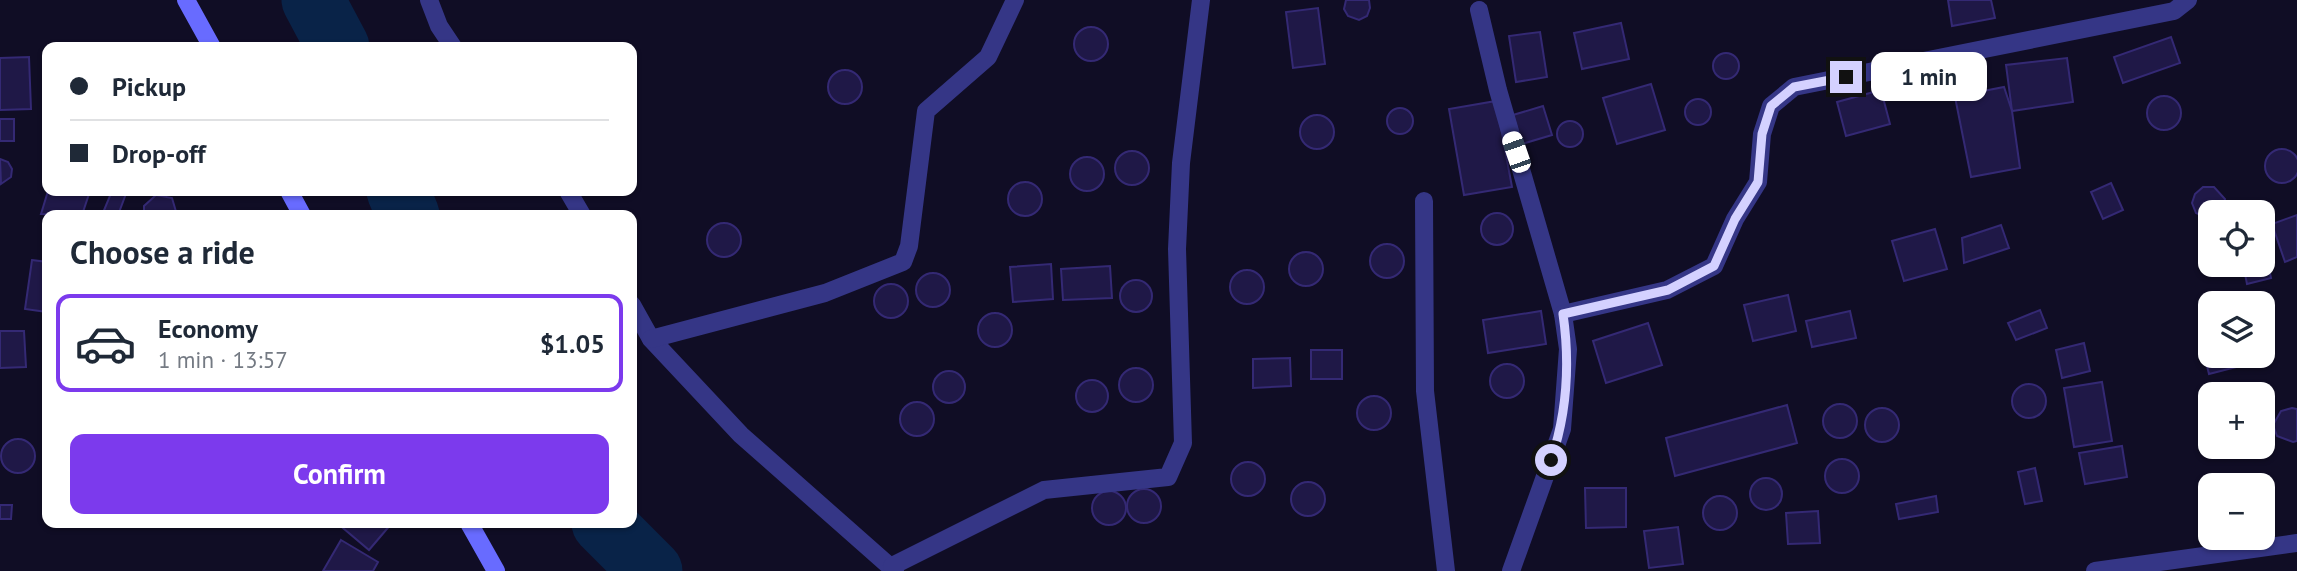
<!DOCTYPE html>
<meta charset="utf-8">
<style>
:root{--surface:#fff;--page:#f2f2f3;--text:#1f2937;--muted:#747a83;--line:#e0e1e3;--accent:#7c3aed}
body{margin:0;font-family:"PT Sans",sans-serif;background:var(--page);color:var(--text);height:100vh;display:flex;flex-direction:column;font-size:26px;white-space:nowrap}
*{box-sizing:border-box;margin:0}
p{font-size:23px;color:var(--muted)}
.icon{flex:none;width:38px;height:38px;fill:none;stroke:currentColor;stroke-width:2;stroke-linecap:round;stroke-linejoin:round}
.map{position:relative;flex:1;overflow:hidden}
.sheet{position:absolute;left:42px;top:210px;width:595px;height:318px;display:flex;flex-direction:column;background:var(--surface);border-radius:14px;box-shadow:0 2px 5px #0004}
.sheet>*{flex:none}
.hud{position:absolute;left:42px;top:42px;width:595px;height:154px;border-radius:14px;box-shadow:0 2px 5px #0004;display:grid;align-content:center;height:154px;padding:0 28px;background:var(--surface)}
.fabs{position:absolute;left:2198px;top:200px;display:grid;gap:14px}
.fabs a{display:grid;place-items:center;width:77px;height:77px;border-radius:14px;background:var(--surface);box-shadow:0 2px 5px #0004;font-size:35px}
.end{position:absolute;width:32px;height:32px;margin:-16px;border:9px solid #d4d1ff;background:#111;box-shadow:0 0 0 4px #111}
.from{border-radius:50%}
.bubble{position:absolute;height:49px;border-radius:14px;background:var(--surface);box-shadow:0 2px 5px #0004;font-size:23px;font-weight:600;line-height:49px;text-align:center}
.car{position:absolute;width:21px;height:42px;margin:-21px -10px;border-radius:9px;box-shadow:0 0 5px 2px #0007;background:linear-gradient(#fff 24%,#345 0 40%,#fff 0 76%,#345 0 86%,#fff 0)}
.hud b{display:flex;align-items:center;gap:24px;height:66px;font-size:26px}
.hud b+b{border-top:2px solid var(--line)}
.hud i{width:18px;height:18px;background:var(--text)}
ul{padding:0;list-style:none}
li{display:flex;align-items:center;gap:21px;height:98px;margin:0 14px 10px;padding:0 14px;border:4px solid transparent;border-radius:14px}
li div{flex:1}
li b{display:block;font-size:26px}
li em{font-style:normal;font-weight:600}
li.current{border-color:var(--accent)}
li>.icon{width:63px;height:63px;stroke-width:1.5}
h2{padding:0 28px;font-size:32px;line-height:84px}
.primary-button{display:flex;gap:14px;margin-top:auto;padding:14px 28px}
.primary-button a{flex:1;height:80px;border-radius:14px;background:var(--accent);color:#fff;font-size:28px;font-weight:600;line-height:80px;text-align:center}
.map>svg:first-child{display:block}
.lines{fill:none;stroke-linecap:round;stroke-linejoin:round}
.river{stroke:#092348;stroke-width:63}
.building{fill:#1f1847;stroke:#342974;stroke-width:2}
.minor{stroke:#353686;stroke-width:18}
.secondary{stroke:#686bff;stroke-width:18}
.route{stroke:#d4d1ff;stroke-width:9}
</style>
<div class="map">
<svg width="2297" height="571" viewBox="0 0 2297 571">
<rect width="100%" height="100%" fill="#100d25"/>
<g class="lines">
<g class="river">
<path d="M313,0L338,47"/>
<path d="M398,191L408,215"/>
<path d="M603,523L651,571"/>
</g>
</g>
<g class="building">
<path d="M1346,0H1369L1370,8L1367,16L1359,20L1348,16L1344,9Z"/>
<path d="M1948,0H1991L1995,18L1952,26Z"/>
<path d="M1318,8L1325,64L1293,68L1286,12Z"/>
<path d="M1621,23L1629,59L1582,69L1574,33Z"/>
<circle cx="1091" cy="44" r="17"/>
<path d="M1540,32L1547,77L1516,82L1509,36Z"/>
<path d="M2171,37L2180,63L2123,83L2114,57Z"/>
<circle cx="1726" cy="66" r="13"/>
<path d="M29,57L31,109L0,110V58Z"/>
<path d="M2067,58L2073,102L2012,111L2006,65Z"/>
<circle cx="845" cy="87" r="17"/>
<path d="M1970,78L1973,93L2004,87L2012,111L2020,168L1971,177L1952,82Z"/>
<path d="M1651,84L1665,130L1617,144L1603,98Z"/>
<path d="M1881,90L1890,124L1846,136L1837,102Z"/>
<circle cx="2164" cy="113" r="17"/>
<circle cx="1698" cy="112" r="13"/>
<path d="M1496,101L1512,187L1464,195L1449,109Z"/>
<path d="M1543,106L1552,135L1522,144L1513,115Z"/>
<circle cx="1400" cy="121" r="13"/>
<circle cx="1317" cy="132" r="17"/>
<rect x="0" y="119" width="14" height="22"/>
<circle cx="1570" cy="134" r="13"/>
<circle cx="2282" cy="166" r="17"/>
<circle cx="1132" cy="168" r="17"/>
<circle cx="1087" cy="174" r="17"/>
<path d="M0,159L8,162L12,169L11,177L1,184Z"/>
<circle cx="1025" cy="199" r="17"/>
<path d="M2111,183L2123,210L2103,219L2091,192Z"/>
<path d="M2203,187H2214L2225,199L2223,210L2210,212V219L2196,213L2192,203L2195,194Z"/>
<path d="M48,191H90L82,215L41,214Z"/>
<path d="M112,191H127L118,215H102Z"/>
<path d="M156,195L172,198L177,215H144V206Z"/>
<circle cx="1497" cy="229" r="16"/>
<path d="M2297,215V257L2285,262L2272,224Z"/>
<circle cx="724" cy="240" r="17"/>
<path d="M2001,225L2009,248L1964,263L1962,238Z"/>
<path d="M1935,229L1947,269L1904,281L1892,241Z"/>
<path d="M2263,240L2271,278L2247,284L2243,264H2263Z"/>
<circle cx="1387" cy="261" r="17"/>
<circle cx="1306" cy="269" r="17"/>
<path d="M32,260L47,262V312L25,309Z"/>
<path d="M1051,264L1053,299L1013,302L1010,267Z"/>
<path d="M1110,266L1112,298L1063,300L1061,269Z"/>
<circle cx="1247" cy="287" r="17"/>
<circle cx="933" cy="290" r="17"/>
<circle cx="1136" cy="296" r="16"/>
<circle cx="891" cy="301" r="17"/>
<path d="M1788,295L1796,331L1753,341L1744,305Z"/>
<path d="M2040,310L2047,328L2016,340L2008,323Z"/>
<path d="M1541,311L1546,344L1488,353L1483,320Z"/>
<path d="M1850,311L1856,338L1812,347L1806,321Z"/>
<circle cx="995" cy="330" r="17"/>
<path d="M1648,323L1662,365L1606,383L1593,341Z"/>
<path d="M0,331H24L26,367L0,368Z"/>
<path d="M2084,343L2090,371L2062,378L2056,350Z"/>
<path d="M2210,344V355H2246L2248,364L2209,374L2202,346Z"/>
<rect x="1311" y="350" width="31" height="29"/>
<path d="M1290,358L1291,386L1253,388V359Z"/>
<circle cx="1507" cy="381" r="17"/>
<circle cx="1136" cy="385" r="17"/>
<circle cx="949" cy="387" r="16"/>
<circle cx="1092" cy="396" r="16"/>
<path d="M2102,382L2112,441L2074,447L2064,388Z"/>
<circle cx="2029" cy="401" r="17"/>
<circle cx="1374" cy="413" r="17"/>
<circle cx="917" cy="419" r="17"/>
<circle cx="1840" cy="421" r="17"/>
<path d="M1787,405L1797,443L1675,476L1666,438Z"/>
<circle cx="1882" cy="425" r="17"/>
<path d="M2292,408L2297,409V441L2293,442L2277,436L2273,425L2281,411Z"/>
<circle cx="18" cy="456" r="17"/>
<path d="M2122,446L2127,477L2085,484L2079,453Z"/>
<circle cx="1842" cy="476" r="17"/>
<circle cx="1248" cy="479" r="17"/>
<path d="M2035,468L2042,501L2025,504L2018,472Z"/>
<circle cx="1766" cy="494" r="16"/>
<circle cx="1308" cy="499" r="17"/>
<path d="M1585,488H1626V527L1586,528Z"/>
<circle cx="1144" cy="506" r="17"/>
<circle cx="1109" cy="508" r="17"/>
<circle cx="1720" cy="513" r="17"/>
<path d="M1936,496L1938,512L1899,519L1896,504Z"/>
<path d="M0,505H12L11,519H0Z"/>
<path d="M1818,511L1820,543L1788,544L1786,513Z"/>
<path d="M337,523H392L369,550Z"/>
<path d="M1678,527L1683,564L1649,568L1644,531Z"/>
<path d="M341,540L378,562L373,571H323Z"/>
</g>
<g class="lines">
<g class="minor">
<path d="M429,0L439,26L453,47"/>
<path d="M1479,10L1498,90L1563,314"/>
<path d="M568,191L582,215"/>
<path d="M1424,201L1425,391L1446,571"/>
<path d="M632,305L651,339L741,435L895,571"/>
<path d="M651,339L825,293L903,262L909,246L926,111L988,57L1015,0"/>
<path d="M892,566L1044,490L1168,477L1183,443L1177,249L1181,163L1201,0"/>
<path d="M1511,571L1562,429L1568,349L1563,314L1667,290L1714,266L1735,219L1758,182L1762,134L1771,106L1794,87L2174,11L2188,0"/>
<path d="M2095,571L2297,543"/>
</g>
<g class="secondary">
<path d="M186,0L212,47"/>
<path d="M289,191L302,215"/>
<path d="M469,523L496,571"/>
</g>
</g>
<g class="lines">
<path class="route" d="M1551,460C1567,413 1570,363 1563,314L1668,290L1714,266L1735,219L1758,182L1762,134L1771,106L1794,87L1846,77"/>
</g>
</svg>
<div class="fabs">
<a><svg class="icon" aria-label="locate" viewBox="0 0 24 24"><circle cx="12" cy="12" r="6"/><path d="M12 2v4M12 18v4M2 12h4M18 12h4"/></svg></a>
<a><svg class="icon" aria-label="layers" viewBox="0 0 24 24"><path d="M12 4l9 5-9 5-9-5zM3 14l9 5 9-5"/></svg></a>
<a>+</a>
<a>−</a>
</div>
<i class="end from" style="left:1551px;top:460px"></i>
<i class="end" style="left:1846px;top:77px"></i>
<div class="bubble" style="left:1871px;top:52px;width:116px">1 min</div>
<i class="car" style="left:1516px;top:152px;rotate:341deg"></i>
<div class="hud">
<b><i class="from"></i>Pickup</b>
<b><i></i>Drop-off</b>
</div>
<section class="sheet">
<h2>Choose a ride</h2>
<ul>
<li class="current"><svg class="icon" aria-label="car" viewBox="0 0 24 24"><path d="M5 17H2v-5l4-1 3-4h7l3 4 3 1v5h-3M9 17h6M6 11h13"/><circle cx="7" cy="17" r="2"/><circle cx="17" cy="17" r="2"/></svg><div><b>Economy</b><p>1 min · 13:57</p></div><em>$1.05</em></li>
</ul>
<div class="primary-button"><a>Confirm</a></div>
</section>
</div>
